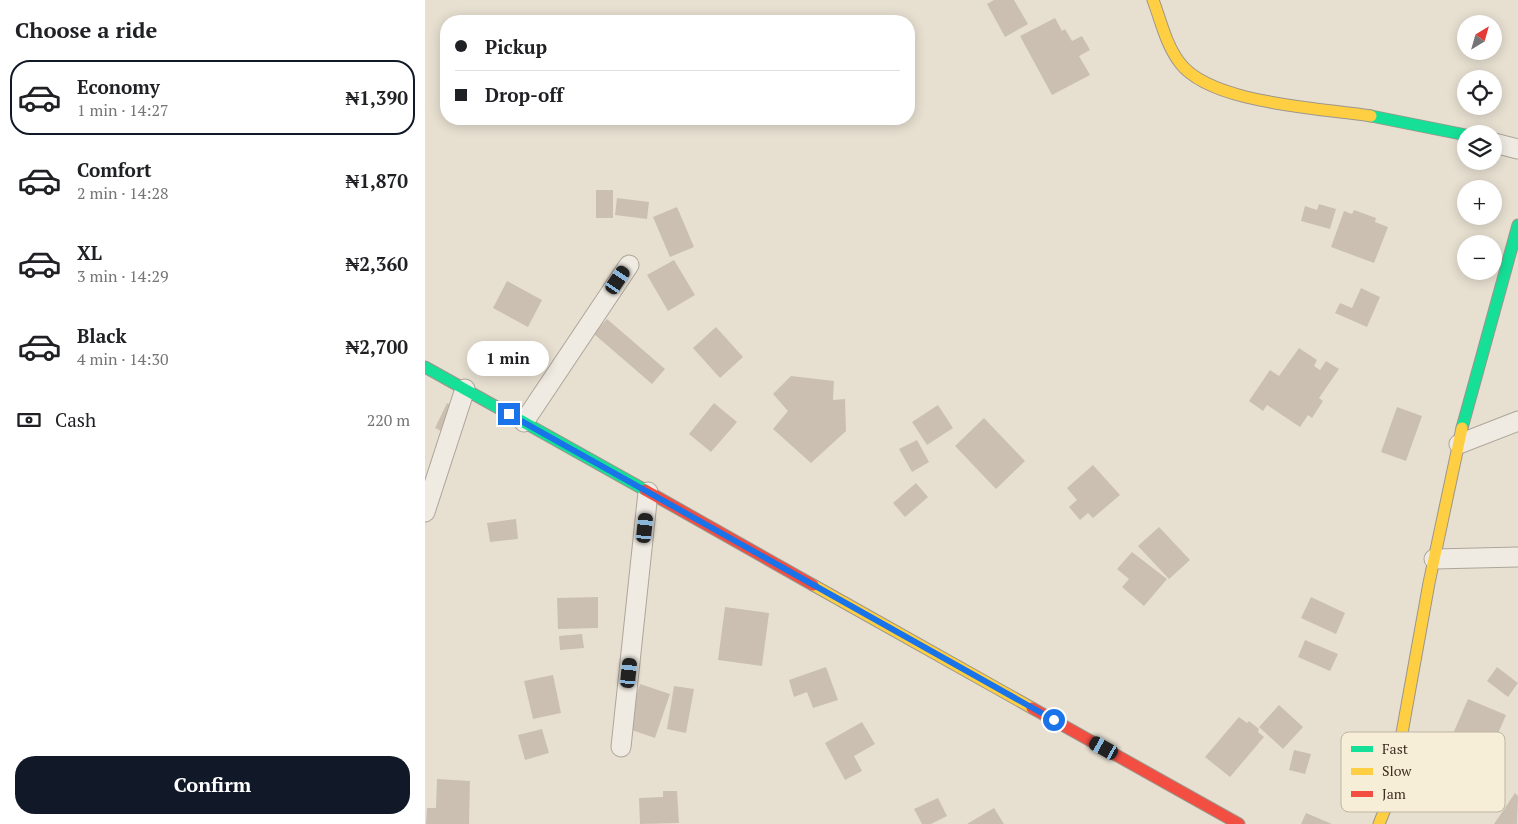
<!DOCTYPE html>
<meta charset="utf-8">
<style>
:root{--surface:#fff;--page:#f2f2f2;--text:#202124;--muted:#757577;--line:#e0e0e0;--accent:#111827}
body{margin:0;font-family:"PT Serif",serif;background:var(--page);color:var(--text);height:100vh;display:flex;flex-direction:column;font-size:19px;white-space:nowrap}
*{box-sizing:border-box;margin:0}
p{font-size:16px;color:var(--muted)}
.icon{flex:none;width:28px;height:28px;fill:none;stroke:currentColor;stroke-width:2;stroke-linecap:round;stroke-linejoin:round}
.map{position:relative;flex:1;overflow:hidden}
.panel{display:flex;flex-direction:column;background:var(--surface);width:425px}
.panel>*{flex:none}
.banner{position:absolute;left:15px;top:15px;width:475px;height:110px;border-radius:20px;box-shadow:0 2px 12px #0003;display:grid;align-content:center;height:110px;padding:0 15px;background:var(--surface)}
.needle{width:32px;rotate:37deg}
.tools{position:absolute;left:1032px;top:15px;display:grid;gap:10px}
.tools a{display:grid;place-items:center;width:45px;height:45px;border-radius:50%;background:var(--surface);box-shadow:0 2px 12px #0003;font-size:25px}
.end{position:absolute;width:22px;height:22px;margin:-11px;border:6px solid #1a73e8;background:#fff;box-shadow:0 0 0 2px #fff}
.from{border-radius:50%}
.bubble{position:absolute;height:35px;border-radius:18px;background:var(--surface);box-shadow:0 2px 12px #0003;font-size:16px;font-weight:700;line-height:35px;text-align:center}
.car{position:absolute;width:15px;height:30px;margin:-15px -8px;border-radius:6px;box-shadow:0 0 4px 1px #0007;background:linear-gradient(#222 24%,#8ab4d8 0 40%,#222 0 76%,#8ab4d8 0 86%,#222 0)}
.banner b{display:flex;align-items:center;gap:18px;height:48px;font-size:19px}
.banner b+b{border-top:1px solid var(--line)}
.banner i{width:12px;height:12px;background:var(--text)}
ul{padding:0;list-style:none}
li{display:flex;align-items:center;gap:15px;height:75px;margin:0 10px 8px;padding:0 5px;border:2px solid transparent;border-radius:20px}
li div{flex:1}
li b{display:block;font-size:19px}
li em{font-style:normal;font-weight:700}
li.current{border-color:var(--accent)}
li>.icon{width:45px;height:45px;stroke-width:1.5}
h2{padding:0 15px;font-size:22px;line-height:60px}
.pay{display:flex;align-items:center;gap:12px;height:55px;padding:0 15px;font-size:19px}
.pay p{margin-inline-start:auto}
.button{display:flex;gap:10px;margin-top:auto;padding:10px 15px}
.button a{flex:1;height:58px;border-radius:20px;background:var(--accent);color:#fff;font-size:20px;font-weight:700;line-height:58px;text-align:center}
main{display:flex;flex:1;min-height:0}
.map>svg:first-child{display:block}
.building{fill:#cbbfb2}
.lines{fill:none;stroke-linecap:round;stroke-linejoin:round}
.street-casing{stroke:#ada599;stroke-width:21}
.fast-casing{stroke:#9c958a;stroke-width:13}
.slow-casing{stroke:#9c958a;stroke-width:13}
.jam-casing{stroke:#9c958a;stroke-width:13}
.street{stroke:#efebe3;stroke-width:19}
.fast{stroke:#16e098;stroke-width:11}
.slow{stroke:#ffcf43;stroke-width:11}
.jam{stroke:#f24e42;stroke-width:11}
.route{stroke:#1a73e8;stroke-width:6}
.key{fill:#f7eed8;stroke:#bfb4a1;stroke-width:1}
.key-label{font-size:14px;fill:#3d2e20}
</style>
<main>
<section class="panel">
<h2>Choose a ride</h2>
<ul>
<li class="current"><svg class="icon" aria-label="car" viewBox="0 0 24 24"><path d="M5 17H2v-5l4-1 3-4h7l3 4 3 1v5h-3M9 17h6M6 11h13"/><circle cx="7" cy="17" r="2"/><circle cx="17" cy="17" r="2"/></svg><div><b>Economy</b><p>1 min · 14:27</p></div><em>₦1,390</em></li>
<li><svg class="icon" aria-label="car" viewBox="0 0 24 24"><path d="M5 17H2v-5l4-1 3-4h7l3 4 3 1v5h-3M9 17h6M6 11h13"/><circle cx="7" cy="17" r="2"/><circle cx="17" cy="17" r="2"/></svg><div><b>Comfort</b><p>2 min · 14:28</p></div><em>₦1,870</em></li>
<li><svg class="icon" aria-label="car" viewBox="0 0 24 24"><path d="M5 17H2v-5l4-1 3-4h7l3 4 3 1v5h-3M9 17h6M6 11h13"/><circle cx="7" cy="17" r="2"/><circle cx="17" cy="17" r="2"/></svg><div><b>XL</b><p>3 min · 14:29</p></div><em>₦2,360</em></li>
<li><svg class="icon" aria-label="car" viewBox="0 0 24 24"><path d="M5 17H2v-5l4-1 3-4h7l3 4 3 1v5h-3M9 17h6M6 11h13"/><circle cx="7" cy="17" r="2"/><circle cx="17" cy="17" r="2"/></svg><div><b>Black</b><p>4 min · 14:30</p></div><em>₦2,700</em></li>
</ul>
<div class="pay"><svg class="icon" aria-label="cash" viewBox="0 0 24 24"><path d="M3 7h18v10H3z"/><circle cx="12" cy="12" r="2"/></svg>Cash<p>220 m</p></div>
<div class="button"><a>Confirm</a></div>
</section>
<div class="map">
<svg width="1093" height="824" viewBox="0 0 1093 824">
<rect width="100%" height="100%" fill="#e7e0d1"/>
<g class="building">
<path d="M569,0H589L603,24L580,37L562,4Z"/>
<path d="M630,18L637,31L640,29L647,41L657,36L665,50L654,56L665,75L627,95L595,36Z"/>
<rect x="171" y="190" width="17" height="28"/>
<path d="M192,198L224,202L222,219L190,215Z"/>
<path d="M894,204L911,209L905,229L876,221L880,206L892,210Z"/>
<path d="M252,207L269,247L245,257L228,217Z"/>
<path d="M929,210L951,218L950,222L963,227L949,263L906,247L919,211L927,214Z"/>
<path d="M249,260L270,295L243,311L222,275Z"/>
<path d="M82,281L117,300L103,327L68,308Z"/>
<path d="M936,288L955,297L942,327L910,313L915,303L927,308Z"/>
<path d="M182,319L240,369L227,384L169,334Z"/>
<path d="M291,327L318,357L295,378L268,348Z"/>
<path d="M874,348L892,360L889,366L895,370L901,361L914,369L894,398L898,401L887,418L883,415L875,427L842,405L838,411L824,401L845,370L854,376Z"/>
<path d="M366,376L409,381L408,400L420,399L421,431L386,463L348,429L363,411L348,394Z"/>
<path d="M22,403L36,410L24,435L10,428Z"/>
<path d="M289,403L312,422L286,452L264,434Z"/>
<path d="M513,405L528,428L502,445L487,422Z"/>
<path d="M972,407L997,416L981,461L956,452Z"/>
<path d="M559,418L600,461L571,489L530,446Z"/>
<path d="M492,440L504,462L487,472L474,449Z"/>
<path d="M668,465L695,495L668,518L663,513L655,520L644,507L652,500L642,488Z"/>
<path d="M491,483L503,497L480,517L468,503Z"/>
<path d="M91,519L93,539L65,542L62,523Z"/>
<path d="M734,527L765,560L744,579L713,546Z"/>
<path d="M707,552L742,579L719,606L697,587L704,579L692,569Z"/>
<path d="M173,597V628L133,629L132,598Z"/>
<path d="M886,597L920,613L911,634L876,618Z"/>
<path d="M300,607L344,613L337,666L293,660Z"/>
<path d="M157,634L159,648L135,650L134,636Z"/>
<path d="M880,640L913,654L905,671L873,657Z"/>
<path d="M401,667L413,700L388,708L382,692L369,697L364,680Z"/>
<path d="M1072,667L1093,683L1083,697L1062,681Z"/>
<path d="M128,675L136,713L108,719L99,681Z"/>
<path d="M215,684L245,694L230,738L201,728Z"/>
<path d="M249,686L269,689L261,733L242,729Z"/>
<path d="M1043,699L1081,715L1065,752L1027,736Z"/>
<path d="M854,705L878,727L858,749L834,727Z"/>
<path d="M814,717L822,723L824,721L834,729L833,732L839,737L805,777L780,757Z"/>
<path d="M437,722L450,744L429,756L437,771L420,780L400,743Z"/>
<path d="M117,729L124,753L100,760L93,735Z"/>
<path d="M869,750L886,754L880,774L864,770Z"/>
<path d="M12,779L45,781L44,824H1L2,808H11Z"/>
<path d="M238,791H252L254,823L215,824L214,798L238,797Z"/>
<path d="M1090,793L1093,796L1092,824H1069Z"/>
<path d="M513,798L522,816L506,824H497L489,809Z"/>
<path d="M569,808L579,824H542Z"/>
<path d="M881,813L907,824H876Z"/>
</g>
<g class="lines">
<defs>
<g id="street">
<path d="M1069,143L1093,149"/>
<path d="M99,422L204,265"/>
<path d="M1034,444L1093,421"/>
<path d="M0,512L40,389"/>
<path d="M1009,559L1093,557"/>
<path d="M196,747L223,492"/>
</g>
<g id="fast">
<path d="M946,116L1041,135"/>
<path d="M0,367L220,490"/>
<path d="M1037,428L1093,225"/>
</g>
<g id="slow">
<path d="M728,0C736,21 741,45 755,63C786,104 896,108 946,116"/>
<path d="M388,585L607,708"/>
<path d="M954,824L966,794L1004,583L1037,428"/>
</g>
<g id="jam">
<path d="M220,490L388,585"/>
<path d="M607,708L814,824"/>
</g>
</defs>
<use href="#street" class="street-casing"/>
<use href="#fast" class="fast-casing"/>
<use href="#slow" class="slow-casing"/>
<use href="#jam" class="jam-casing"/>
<use href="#street" class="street"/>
<use href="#fast" class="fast"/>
<use href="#slow" class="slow"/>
<use href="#jam" class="jam"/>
</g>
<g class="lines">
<path class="route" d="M84,414L629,720"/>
</g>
<rect x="916" y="732" width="164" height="80" rx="8" class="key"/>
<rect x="926" y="746" width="22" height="6" fill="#16e098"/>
<rect x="926" y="768" width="22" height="7" fill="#ffcf43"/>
<rect x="926" y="791" width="22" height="6" fill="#f24e42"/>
<g class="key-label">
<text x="957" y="754">Fast</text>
<text x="957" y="776">Slow</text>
<text x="957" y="799">Jam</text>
</g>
</svg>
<div class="tools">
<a><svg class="needle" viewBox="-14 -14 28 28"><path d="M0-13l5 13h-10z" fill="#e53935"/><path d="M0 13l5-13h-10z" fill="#757577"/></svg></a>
<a><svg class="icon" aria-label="locate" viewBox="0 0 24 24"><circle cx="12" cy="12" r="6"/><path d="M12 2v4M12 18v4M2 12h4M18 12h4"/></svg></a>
<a><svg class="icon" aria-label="layers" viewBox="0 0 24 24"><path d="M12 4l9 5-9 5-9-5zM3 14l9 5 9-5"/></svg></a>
<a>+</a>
<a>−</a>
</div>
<i class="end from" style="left:629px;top:720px"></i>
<i class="end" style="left:84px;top:414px"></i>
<div class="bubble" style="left:42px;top:341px;width:82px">1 min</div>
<i class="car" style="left:193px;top:280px;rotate:34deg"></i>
<i class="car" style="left:220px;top:528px;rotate:6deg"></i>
<i class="car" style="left:204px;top:673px;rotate:6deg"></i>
<i class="car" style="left:679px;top:748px;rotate:299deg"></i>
<div class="banner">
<b><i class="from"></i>Pickup</b>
<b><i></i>Drop-off</b>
</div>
</div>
</main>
